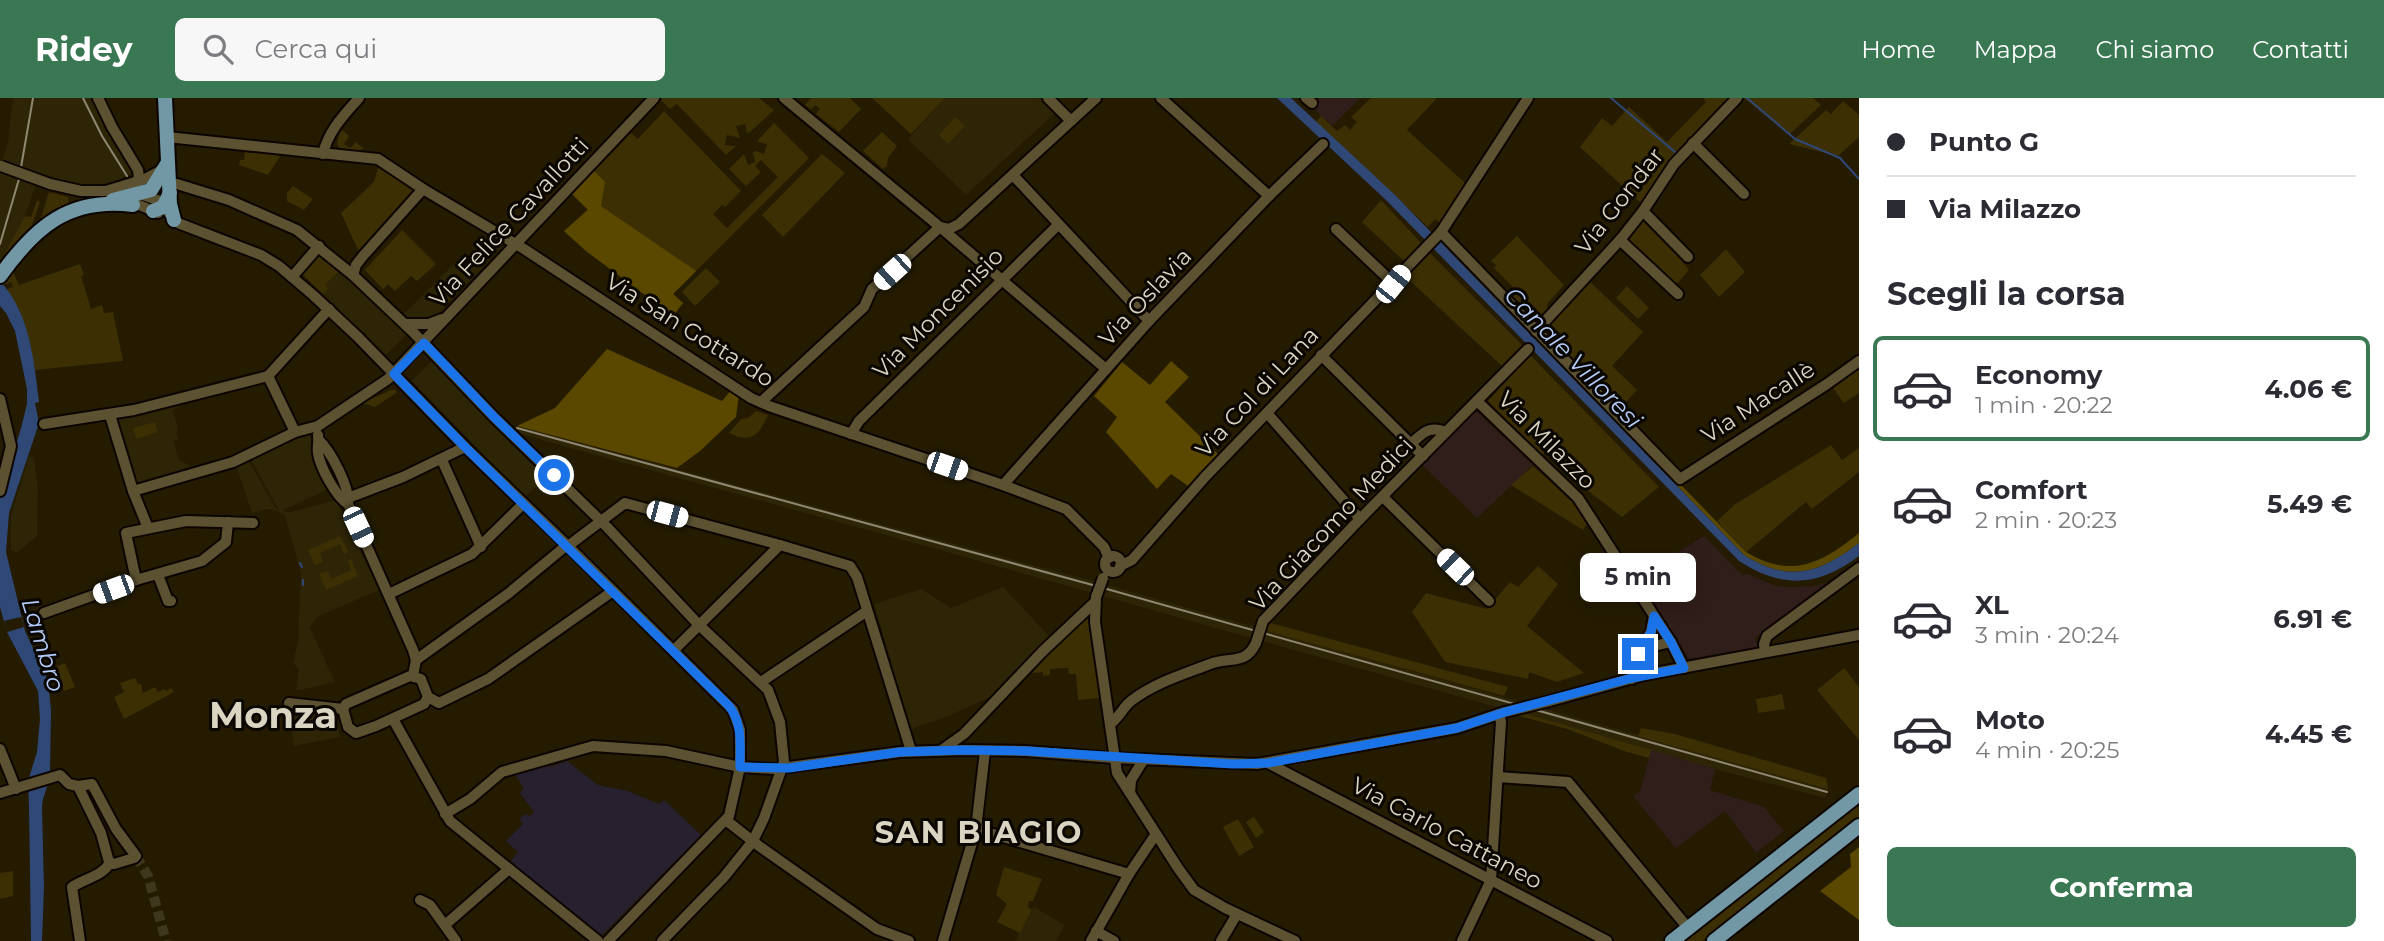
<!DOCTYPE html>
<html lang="it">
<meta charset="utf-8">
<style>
:root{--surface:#fff;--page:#f7f7f7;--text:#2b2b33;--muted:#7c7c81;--line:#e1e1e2;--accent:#397852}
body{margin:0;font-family:Montserrat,sans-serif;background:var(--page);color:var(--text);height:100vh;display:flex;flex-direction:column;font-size:26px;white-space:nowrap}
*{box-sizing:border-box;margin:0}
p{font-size:23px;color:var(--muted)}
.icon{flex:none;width:38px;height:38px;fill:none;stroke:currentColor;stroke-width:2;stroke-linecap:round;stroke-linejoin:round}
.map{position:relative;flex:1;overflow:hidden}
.panel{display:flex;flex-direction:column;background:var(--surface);width:525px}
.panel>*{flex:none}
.hud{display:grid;align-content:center;height:154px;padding:0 28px;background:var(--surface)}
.end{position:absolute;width:32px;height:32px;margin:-16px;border:9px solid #1a73e8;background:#fff;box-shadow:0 0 0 4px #fff}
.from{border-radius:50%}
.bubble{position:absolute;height:49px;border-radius:10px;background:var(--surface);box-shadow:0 4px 18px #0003;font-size:23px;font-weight:700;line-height:49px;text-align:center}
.car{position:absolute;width:21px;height:42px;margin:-21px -10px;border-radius:9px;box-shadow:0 0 5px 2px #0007;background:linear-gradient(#fff 24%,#345 0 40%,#fff 0 76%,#345 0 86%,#fff 0)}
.hud b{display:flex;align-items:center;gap:24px;height:66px;font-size:26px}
.hud b+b{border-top:2px solid var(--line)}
.hud i{width:18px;height:18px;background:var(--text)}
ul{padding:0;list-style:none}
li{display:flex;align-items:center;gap:21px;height:105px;margin:0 14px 10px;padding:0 14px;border:4px solid transparent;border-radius:10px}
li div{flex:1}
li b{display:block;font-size:26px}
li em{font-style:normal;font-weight:700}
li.current{border-color:var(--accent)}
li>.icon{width:63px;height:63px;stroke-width:1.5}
h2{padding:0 28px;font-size:32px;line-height:84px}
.action{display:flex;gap:14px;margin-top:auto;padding:14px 28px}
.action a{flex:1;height:80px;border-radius:10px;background:var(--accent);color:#fff;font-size:28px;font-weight:700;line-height:80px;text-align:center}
header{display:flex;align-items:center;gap:42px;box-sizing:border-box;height:98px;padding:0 35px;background:var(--accent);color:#fff}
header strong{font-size:33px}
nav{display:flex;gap:38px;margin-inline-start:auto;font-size:24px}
.search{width:490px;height:63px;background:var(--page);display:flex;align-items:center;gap:18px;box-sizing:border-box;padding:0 24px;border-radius:10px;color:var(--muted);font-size:26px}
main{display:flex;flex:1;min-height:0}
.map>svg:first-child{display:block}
.built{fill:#2e2507}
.industrial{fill:#301e1a}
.medical{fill:#26202f}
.green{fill:#3c2f04}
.forest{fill:#5a4700}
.water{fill:#2f4876}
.pier{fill:#241b00}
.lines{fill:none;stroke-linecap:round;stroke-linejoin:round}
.stream{stroke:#2f4876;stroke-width:2}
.minor-tunnel{stroke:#3f371d;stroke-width:10;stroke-dasharray:10 5;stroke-linecap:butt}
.minor-casing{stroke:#0d0500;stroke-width:14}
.major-casing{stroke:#0d0500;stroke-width:18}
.minor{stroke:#5c5232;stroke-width:10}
.major{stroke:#7298a6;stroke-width:14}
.rail{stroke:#8f8772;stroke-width:2}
.minor-bridge-casing{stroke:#0d0500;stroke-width:14;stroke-linecap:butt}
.minor-bridge{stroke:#5c5232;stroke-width:10}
.route{stroke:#1a73e8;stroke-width:9}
.labels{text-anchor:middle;stroke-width:6;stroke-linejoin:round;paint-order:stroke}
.street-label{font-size:23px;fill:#dad4c3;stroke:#0a0600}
.water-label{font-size:24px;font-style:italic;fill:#b3cbf8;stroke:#0a0600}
.district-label{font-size:30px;font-weight:bold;letter-spacing:2px;fill:#dad4c3;stroke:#0a0600}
.town-label{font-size:37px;font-weight:bold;fill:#dad4c3;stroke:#0a0600}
</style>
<header>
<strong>Ridey</strong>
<div class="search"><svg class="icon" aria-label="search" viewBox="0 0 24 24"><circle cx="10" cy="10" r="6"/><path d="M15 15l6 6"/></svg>Cerca qui</div>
<nav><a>Home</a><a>Mappa</a><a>Chi siamo</a><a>Contatti</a></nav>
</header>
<main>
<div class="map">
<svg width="1859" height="843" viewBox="0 0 1859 843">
<rect width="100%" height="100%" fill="#241b00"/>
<g class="built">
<path d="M13,0H94L134,73L110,87H83L53,80L49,91L36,86L23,124L0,164V71L8,44Z"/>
<path d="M945,0H1039L1055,15L966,97L908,41Z"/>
<path d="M491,135L505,146L433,221L410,223L404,216L460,160L463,162Z"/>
<path d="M339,173L408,235L386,257L323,196L328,191L324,188Z"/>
<path d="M434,261L548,378L525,399L412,283Z"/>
<path d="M177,302L180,309L172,312L178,329L176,335L179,341L173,343L179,362L189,367L192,375L136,389L113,317Z"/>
<path d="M517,328L1096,484L1828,691L1825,700L1715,671L933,450L516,335Z"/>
<path d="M308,333L332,389L282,413L291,414L336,402L379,492L317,519L310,530L335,584L296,593L299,571L293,565L298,544L301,476L285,418L278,413L268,411L252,415L236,367L248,361L274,408L279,412L250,360Z"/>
<path d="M29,359H34L38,395L37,438L15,456V453L11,452V417Z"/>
<path d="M1003,489L1051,540L999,595L946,619L911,631L874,506L921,491L951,510Z"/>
<path d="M289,616L336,618L340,639L294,648Z"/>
<path d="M1034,809L1065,827L1056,843H1015Z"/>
</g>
<g class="industrial">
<path d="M1320,0H1360L1332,28L1311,8Z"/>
<path d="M1476,313L1533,367L1477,420L1422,367Z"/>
<path d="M1704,438L1742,477L1748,476L1776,488L1790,489L1816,488L1834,482L1755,540L1758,549L1689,561L1637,480Z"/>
<path d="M1651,652L1715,671L1710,692L1764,709L1784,733L1756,755L1725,713L1676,750L1633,698L1640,694Z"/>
</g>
<path class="medical" d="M567,663L598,687L628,693L659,706L664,702L701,737L602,837L509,765L518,754L506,743L523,726L519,721L525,716L530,718L534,714L520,695L524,690L514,675L548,664L550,669Z"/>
<g class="green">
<path d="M663,0H759L774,12L750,34L747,35L745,26L736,28L740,40L727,37L725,47L736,48L726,57L677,6L670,11L661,2Z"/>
<path d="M811,0H850L861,11L839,34L816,16L820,11L815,7L811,11L805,7Z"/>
<path d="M872,0H945L911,36Z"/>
<path d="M1371,0H1437L1407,32L1465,85L1440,125L1435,121L1428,129L1316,24L1321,18L1337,33L1345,27L1350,32L1357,24L1351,19Z"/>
<path d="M1703,0H1728L1670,62L1642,106L1580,49L1602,20L1612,28L1629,9L1667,44L1706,4Z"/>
<path d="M1744,0H1813L1821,7L1789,37Z"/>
<path d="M1843,3L1859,17V39L1838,58L1789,46L1826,12L1831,16Z"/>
<path d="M664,13L741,93L725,109L722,107L713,116L727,130L778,79L761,62L755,68L761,74L746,88L729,71L744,56L748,67L755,64L753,54L756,53L764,56L767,46L758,44V42L774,25L809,60L673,196L683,205L670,222L656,214L649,200L586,153L564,133L588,111L572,96L631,35L638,41Z"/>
<path d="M955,19L965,28L948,46L939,37Z"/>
<path d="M342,32L349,38L344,46L350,50L356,44L364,51C347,57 329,53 342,32Z"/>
<path d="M882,34L897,48L888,60L887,68L883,71L863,53Z"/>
<path d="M245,54L281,57L268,77L239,67L240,62H244Z"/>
<path d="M822,56L845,75L783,139L762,117Z"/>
<path d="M378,70L413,90V98L359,154L341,115L374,84Z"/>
<path d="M293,88L313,101L304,112L287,103V95Z"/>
<path d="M49,94L68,99L69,106L41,120Z"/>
<path d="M37,102L40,104L32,127L3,159L25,118L31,119Z"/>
<path d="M1381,102L1421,145L1405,164L1362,124Z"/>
<path d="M1644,118L1685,159L1682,163L1689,172L1674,189L1624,141Z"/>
<path d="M402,132L436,166L417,183L411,178L395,193L388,186L383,191L365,172Z"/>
<path d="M1517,138L1564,187L1547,206L1548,214L1536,225L1512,199L1517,193L1494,170L1496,167L1491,163Z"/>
<path d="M1726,151L1745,174L1719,199L1700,177Z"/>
<path d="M321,155L339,173L325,187L328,191L323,196L301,175Z"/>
<path d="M1430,155L1524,249L1503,269L1406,179Z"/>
<path d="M80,166L84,177L81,178L91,211L102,207L104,215L113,214L123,263L35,272L24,226L7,191L13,189L11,184L4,187L3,186L13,174L19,187Z"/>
<path d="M706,170L720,184L695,208L682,194Z"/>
<path d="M1588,182L1643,234L1612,268L1637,292L1617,314L1542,231Z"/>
<path d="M1627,188L1649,210L1638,221L1616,200Z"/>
<path d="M1530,257L1659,389L1622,419L1587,392L1592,382L1549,350L1541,358L1488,303Z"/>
<path d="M1859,266V295L1844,305L1830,286Z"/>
<path d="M391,292H396V295L375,309L363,305Z"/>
<path d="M756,313L768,317C759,337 751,346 729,335L741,321L748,320Z"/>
<path d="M155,324L158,334L136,341L133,330Z"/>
<path d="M1831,347L1842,362L1859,350V374L1812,411L1806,404L1746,454L1717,423L1734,407Z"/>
<path d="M1533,368L1572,403L1587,425L1583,432L1511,387Z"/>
<path d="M340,438L348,454L344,456L340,446L320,455L323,464L315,467L308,452Z"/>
<path d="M351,461L358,478L326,492L319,476L328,473L331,481L351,472L348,463Z"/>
<path d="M1538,468L1558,486L1527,528L1584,575L1557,584L1529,574L1528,581L1445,564L1412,514L1426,495L1487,511L1510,484L1518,489Z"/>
<path d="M1089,514L1101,600L1078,602L1076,576H1069L1068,570L1050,571V577L1043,578V574L1032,575V572Z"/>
<path d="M1267,524L1508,589L1504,598L1264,532Z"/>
<path d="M65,565L75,589L64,593L55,569Z"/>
<path d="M1844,570L1859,589V642L1817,592Z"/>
<path d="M135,580L138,586H141L143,595L155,589L158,594L164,591L166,593L171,590L174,594L124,621L114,599L124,594L120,585Z"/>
<path d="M1782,596L1785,611L1758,615L1756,601Z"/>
<path d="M1522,615L1651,652L1649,660L1627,654L1567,631L1516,617Z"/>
<path d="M1641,630L1675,636L1826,680L1828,691L1638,638Z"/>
<path d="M1859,702V719L1702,843H1679Z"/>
<path d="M1254,719L1264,734L1256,740L1246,724Z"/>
<path d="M1238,721L1254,749L1239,758L1223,729Z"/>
<path d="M1004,769L1042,781L1033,803H1029L1028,809L1032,812L1020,835L997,824L1007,806L996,797Z"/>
<path d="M13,773V798L0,801V775Z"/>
</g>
<g class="forest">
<path d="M594,73L605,84L601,108L696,173L673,196L683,205L670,222L656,214L649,200L586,153L564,133L588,112L572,96Z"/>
<path d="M1440,138L1746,454C1791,481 1821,466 1859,435V445C1819,476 1789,485 1744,457L1437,140Z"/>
<path d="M607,251L722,303L732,291L739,296L736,319L700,353L677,370L517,328L555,310Z"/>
<path d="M1171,263L1189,279L1165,304L1219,357L1191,390L1171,376L1157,391L1106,334L1117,319L1094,298L1122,264L1150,287Z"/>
<path d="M1859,749V822L1820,793L1851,769L1850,756Z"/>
</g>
<g class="water">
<path d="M1277,0H1291L1395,97L1744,457C1789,485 1819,476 1859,445V458C1818,489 1782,491 1739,463L1387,103Z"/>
<path d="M0,183C30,215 34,263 39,304L35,305L39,325L9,415L6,454L25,533L48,582L51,612L50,676C49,689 42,697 42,710L44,789L42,843H31L29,709L28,683L37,654L40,621L38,593L7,534L0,509V400L21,330L27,306V291L15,233L6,215L0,208Z"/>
</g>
<path class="pier" d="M21,519L24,529L7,534L4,523Z"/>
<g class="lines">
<g class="stream">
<path d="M1611,0L1676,55L1686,46"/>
<path d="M1747,0L1795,41L1840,60L1859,81"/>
<path d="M300,465L302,469"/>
<path d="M303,482V487"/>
</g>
<path class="minor-tunnel" d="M136,758L148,778L166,843"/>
<defs>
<g id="minor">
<path d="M98,0L112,29L138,72L139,80L136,84"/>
<path d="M784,0L940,129L949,131L959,126L1096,0"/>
<path d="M1048,0L1071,23"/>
<path d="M1161,0L1269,98"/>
<path d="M1306,0L1312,5"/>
<path d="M167,39L378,61L423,91L524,151L751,300L769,308L1003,387L1066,411L1104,449L1109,460"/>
<path d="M1693,45L1744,96"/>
<path d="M323,56C328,33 344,17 359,0"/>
<path d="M1013,77L1149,223"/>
<path d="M50,86L81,93H106L158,115"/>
<path d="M177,86L229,102L297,132L353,177L413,234L494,319L607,429L699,527L768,592L780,624L784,664L764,720L753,743L724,779L662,843"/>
<path d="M106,93L145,81L162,72"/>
<path d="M140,96L157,102L178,125L261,157L279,168L313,197L358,239L465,349L568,448L733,612L740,632V669L729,718L608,843"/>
<path d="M1643,113L1688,159"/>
<path d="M1336,131L1393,185"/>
<path d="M1441,134L1680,381L1827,286L1859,263"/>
<path d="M1620,142L1678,196"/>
<path d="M353,177L356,167L363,158L423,91"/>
<path d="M292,179L319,148"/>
<path d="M405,226H429L442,221"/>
<path d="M1536,233L1620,142L1643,113L1674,66L1737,0"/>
<path d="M1321,257L1423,358"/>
<path d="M268,278L329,211"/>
<path d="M268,278L295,334"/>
<path d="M0,301L11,348L0,393"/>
<path d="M1477,303L1578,400L1671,544L1684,570"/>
<path d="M761,304L864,209L872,191L940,129L1106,271"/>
<path d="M1267,315L1360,421"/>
<path d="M110,317L133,393L148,430"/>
<path d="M44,326L134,312L268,278"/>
<path d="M851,336L859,323L1058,127"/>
<path d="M318,337C319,344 317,349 318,355C320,369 336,399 348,406"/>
<path d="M319,342C331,354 350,389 348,406L413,552L416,562L413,578"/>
<path d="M1411,346C1422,335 1430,327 1446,334"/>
<path d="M442,362L481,449"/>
<path d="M1003,387L1149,223L1269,98L1323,46"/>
<path d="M133,393L233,364L295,334L318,328L388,281L654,0"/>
<path d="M1383,399L1489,503"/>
<path d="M348,400L403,379L465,349"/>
<path d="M568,448L625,405L780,447L850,468L857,479L911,653"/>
<circle cx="1113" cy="466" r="8"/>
<path d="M1120,468L1132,462L1205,379L1441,134L1528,0"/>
<path d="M158,477L168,503H171"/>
<path d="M136,482L126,435L186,423L253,425"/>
<path d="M389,496L472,456L523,406"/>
<path d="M1096,499L1095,524L1117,675L1178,770L1194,792L1225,810L1295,843"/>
<path d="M44,515L136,482L202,463L226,444L228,424"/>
<path d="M1263,523L1360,421L1528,251"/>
<path d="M1641,551L1671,544"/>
<path d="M674,552L780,447"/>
<path d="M1765,554L1764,546L1767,538L1859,470"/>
<path d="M416,562L509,495L567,447"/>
<path d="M1632,581L1634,561L1651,534L1654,518"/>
<path d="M761,584L867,513"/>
<path d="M428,599L439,605L488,581L613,493"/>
<path d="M1546,604L1644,577L1859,537"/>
<path d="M289,605L343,611"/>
<path d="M343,611L348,629L356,635L376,628L424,606L428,599"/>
<path d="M343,611L346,606L410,578L421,581L428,599"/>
<path d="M393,621L450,723L598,843"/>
<path d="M1110,626C1120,619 1123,609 1131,603C1154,585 1184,576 1210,566C1231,558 1245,568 1256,545"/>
<path d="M0,651L16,691"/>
<path d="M943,651L964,636L1043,553L1094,505"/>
<path d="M1268,665L1607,843"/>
<path d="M1498,679L1568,684L1688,830"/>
<path d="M92,686L116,731L136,758L134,760L114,766L109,764L101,735L78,688Z"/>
<path d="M0,695L60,677L69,686L78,688"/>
<path d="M1130,695L1131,682L1144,661"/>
<path d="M445,716L470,701L502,674L593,648L666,653L740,669L774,671L900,654L964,652L1026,653L1114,660L1257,666L1457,630L1505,614"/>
<path d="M727,723L759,748L877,831L909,843"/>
<path d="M976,731L1129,776"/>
<path d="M420,802L430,807L456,843"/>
<path d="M445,827L509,771"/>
<path d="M1096,833L1114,843"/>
<path d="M80,843L72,789C85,780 101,779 110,765"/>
<path d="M943,843L976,731L985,653"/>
<path d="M1091,843L1129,776L1156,736"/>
<path d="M1221,843L1237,816"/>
<path d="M1462,843L1491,782L1501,624L1499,616"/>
</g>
<g id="major">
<path d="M165,0L170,106L174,122"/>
<path d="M113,102L151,92L167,66"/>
<path d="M153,113L163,109L170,95"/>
<path d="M0,178C35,129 69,99 133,107"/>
<path d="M1672,843L1859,696"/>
<path d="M1714,843L1859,728"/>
</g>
</defs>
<use href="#minor" class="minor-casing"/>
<use href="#major" class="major-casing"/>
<use href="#minor" class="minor"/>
<use href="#major" class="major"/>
<g class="rail">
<path d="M83,0L102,38L127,78"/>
<path d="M0,146L19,81L33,0"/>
<path d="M517,330L1089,486L1827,694"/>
</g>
<defs>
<g id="minor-bridge">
<path d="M1,68L50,86"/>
<path d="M1096,499L1103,480"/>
<path d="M1256,545L1263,523"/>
<path d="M1505,614L1546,604"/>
</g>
</defs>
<use href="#minor-bridge" class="minor-bridge-casing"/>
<use href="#minor-bridge" class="minor-bridge"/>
</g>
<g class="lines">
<path class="route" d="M554,377L494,319L424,245L394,276L465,349L729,608C743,626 740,647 740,669L789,670L900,654L964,652L1026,653L1233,666L1268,665L1457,630L1505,614L1632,580L1684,570L1671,544L1654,518L1651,534L1638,556"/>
</g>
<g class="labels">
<g class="street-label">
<text transform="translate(1619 103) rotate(-52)" y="8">Via Gondar</text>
<text transform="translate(509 124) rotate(-47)" y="8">Via Felice Cavallotti</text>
<text transform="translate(1145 199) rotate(-47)" y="8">Via Oslavia</text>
<text transform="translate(938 215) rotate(-45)" y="8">Via Moncenisio</text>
<text transform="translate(690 232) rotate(32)" y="8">Via San Gottardo</text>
<text transform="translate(1257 294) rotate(-47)" y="8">Via Col di Lana</text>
<text transform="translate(1758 304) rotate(-33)" y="8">Via Macallè</text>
<text transform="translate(1547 342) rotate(45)" y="8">Via Milazzo</text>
<text transform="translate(1331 426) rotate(-47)" y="8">Via Giacomo Medici</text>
<text transform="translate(1447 735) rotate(28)" y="8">Via Carlo Cattaneo</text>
</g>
<g class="water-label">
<text transform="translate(1573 260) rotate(46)" y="8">Canale Villoresi</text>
<text transform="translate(43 547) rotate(73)" y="8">Lambro</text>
</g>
<g class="district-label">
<text x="979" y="745">SAN BIAGIO</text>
</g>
<g class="town-label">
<text x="273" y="630">Monza</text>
</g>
</g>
</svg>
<i class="end from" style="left:554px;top:377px"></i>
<i class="end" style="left:1638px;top:556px"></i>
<div class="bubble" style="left:1580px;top:455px;width:116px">5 min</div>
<i class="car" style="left:892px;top:174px;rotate:228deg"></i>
<i class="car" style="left:1393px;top:186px;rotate:39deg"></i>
<i class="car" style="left:947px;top:368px;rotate:109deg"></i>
<i class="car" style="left:667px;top:416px;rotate:105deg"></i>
<i class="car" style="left:358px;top:429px;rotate:155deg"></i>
<i class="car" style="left:1455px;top:469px;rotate:314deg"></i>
<i class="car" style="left:113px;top:491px;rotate:250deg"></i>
</div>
<section class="panel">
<div class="hud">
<b><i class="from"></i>Punto G</b>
<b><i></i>Via Milazzo</b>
</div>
<h2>Scegli la corsa</h2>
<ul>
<li class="current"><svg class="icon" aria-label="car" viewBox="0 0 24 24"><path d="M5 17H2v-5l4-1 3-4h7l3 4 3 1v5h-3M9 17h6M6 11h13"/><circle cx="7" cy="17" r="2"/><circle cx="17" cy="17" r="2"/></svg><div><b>Economy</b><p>1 min · 20:22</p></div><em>4.06 €</em></li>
<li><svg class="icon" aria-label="car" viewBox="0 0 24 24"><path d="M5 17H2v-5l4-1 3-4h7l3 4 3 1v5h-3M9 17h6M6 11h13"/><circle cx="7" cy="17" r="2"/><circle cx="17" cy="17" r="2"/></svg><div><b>Comfort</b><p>2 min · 20:23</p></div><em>5.49 €</em></li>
<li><svg class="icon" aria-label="car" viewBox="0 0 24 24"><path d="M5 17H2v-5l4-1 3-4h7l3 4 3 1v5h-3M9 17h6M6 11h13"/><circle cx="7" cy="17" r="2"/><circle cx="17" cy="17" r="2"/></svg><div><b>XL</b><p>3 min · 20:24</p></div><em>6.91 €</em></li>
<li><svg class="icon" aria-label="car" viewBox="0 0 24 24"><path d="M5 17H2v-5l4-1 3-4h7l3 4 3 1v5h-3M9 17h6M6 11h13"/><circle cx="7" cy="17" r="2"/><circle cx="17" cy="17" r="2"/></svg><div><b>Moto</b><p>4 min · 20:25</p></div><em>4.45 €</em></li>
</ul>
<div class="action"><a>Conferma</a></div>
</section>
</main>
